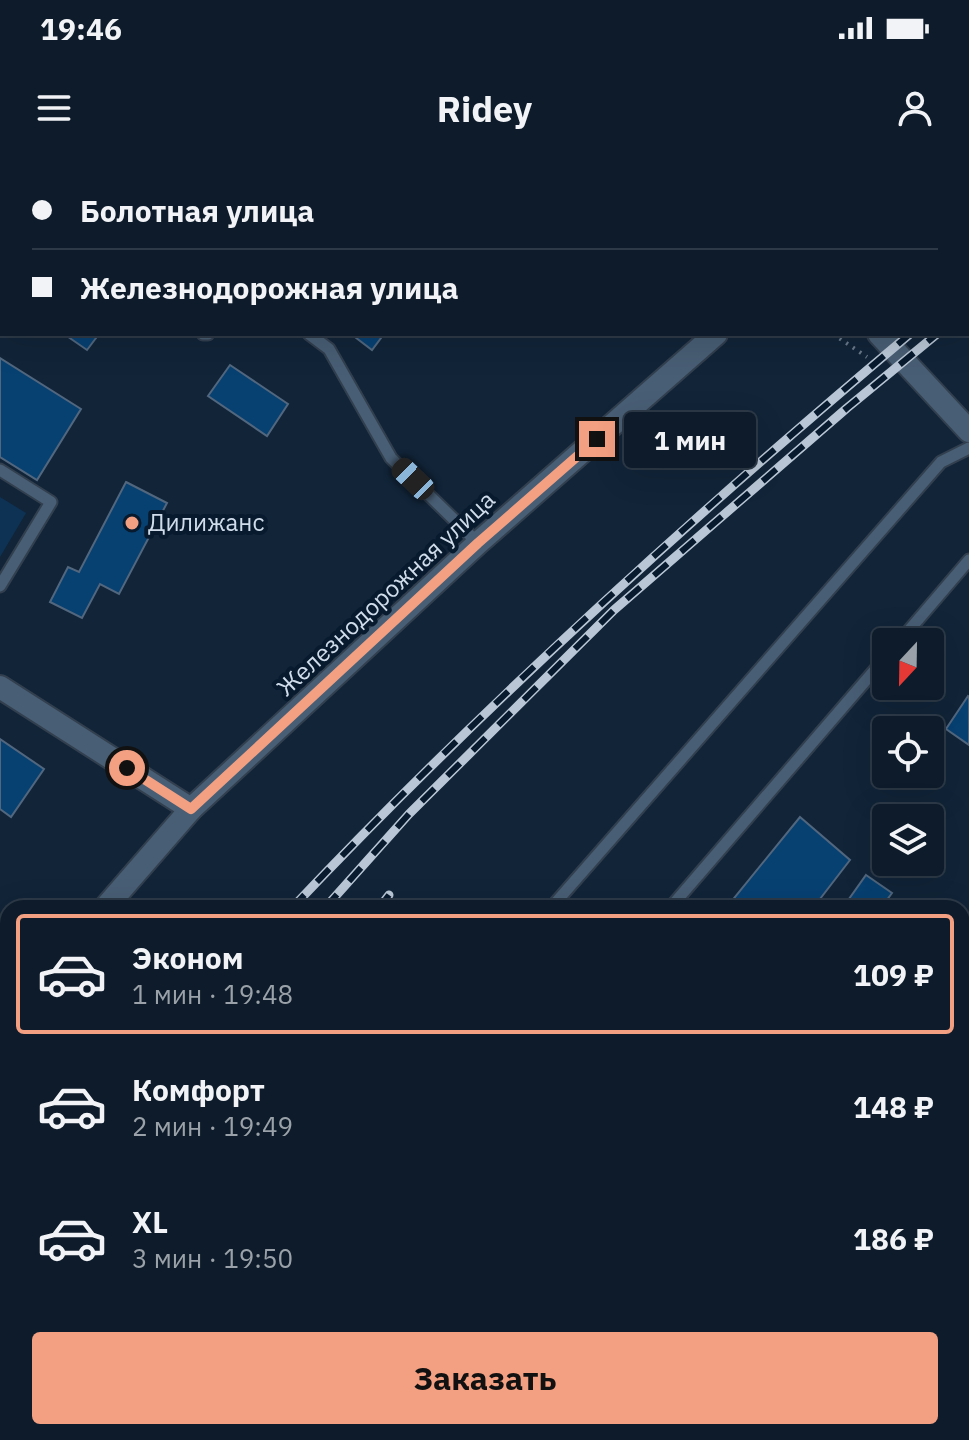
<!DOCTYPE html>
<html lang="ru">
<meta charset="utf-8">
<style>
:root{--surface:#0d1b2a;--page:#162432;--text:#f1f3f6;--muted:#9aa1a8;--line:#2d3947;--accent:#f39f82}
body{margin:0;font-family:"IBM Plex Sans",sans-serif;background:var(--page);color:var(--text);height:100vh;display:flex;flex-direction:column;font-size:30px;white-space:nowrap}
*{box-sizing:border-box;margin:0}
p{font-size:26px;color:var(--muted)}
.icon{flex:none;width:44px;height:44px;fill:none;stroke:currentColor;stroke-width:2;stroke-linecap:round;stroke-linejoin:round}
.map{position:relative;flex:1;overflow:hidden}
.sheet{position:absolute;left:0px;top:740px;width:970px;height:540px;display:flex;flex-direction:column;background:var(--surface);border-radius:24px 24px 0 0;box-shadow:0 8px 32px #0002,0 0 0 2px var(--line)}
.sheet>*{flex:none}
.guide{position:absolute;left:0px;top:0px;width:970px;height:176px;box-shadow:0 8px 32px #0002,0 0 0 2px var(--line);display:grid;align-content:center;height:176px;padding:0 32px;background:var(--surface)}
.needle{width:52px;rotate:202deg}
.buttons{position:absolute;left:872px;top:468px;display:grid;gap:16px}
.buttons a{display:grid;place-items:center;width:72px;height:72px;border-radius:8px;background:var(--surface);box-shadow:0 8px 32px #0002,0 0 0 2px var(--line);font-size:40px}
.end{position:absolute;width:36px;height:36px;margin:-18px;border:10px solid #f39f82;background:#111;box-shadow:0 0 0 4px #111}
.from{border-radius:50%}
.bubble{position:absolute;height:56px;border-radius:8px;background:var(--surface);box-shadow:0 8px 32px #0002,0 0 0 2px var(--line);font-size:26px;font-weight:700;line-height:56px;text-align:center}
.car{position:absolute;width:24px;height:48px;margin:-24px -12px;border-radius:10px;box-shadow:0 0 6px 2px #0007;background:linear-gradient(#222 24%,#8ab4d8 0 40%,#222 0 76%,#8ab4d8 0 86%,#222 0)}
.guide b{display:flex;align-items:center;gap:28px;height:76px;font-size:30px}
.guide b+b{border-top:2px solid var(--line)}
.guide i{width:20px;height:20px;background:var(--text)}
ul{padding:14px 0 0;list-style:none}
li{display:flex;align-items:center;gap:24px;height:120px;margin:0 16px 12px;padding:0 16px;border:4px solid transparent;border-radius:8px}
li div{flex:1}
li b{display:block;font-size:30px}
li em{font-style:normal;font-weight:700}
li.selected{border-color:var(--accent)}
li>.icon{width:72px;height:72px;stroke-width:1.5}
.cta{display:flex;gap:16px;margin-top:auto;padding:16px 32px}
.cta a{flex:1;height:92px;border-radius:8px;background:var(--accent);color:#111;font-size:32px;font-weight:700;line-height:92px;text-align:center}
.status{display:flex;justify-content:space-between;align-items:center;height:56px;padding:0 40px;background:var(--surface);direction:ltr}
.status svg{height:22px;fill:currentColor}
header{display:flex;justify-content:space-between;align-items:center;height:104px;padding:0 32px;background:var(--surface);font-size:36px;font-weight:700}
.map>svg:first-child{display:block}
.green{fill:#0e3254}
.building{fill:#074172;stroke:#52677e;stroke-width:2}
.lines{fill:none;stroke-linecap:round;stroke-linejoin:round}
.service-casing{stroke:#323f4f;stroke-width:15}
.minor-casing{stroke:#323f4f;stroke-width:26}
.tertiary-casing{stroke:#323f4f;stroke-width:26}
.primary-casing{stroke:#323f4f;stroke-width:26}
.path{stroke:#69798a;stroke-width:4;stroke-dasharray:2 6;stroke-linecap:butt}
.service{stroke:#485e74;stroke-width:11}
.minor{stroke:#485e74;stroke-width:22}
.tertiary{stroke:#485e74;stroke-width:22}
.primary{stroke:#5385b7;stroke-width:22}
.rail-casing{stroke:#b9c6d5;stroke-width:9}
.rail{stroke:#071a2e;stroke-width:6;stroke-dasharray:18;stroke-linecap:butt}
.route{stroke:#f39f82;stroke-width:10}
.poi-dot{fill:#f39f82;stroke:#071a2e;stroke-width:3}
.labels{text-anchor:middle;stroke-width:8;stroke-linejoin:round;paint-order:stroke}
.poi-label{font-size:24px;fill:#d0dcea;stroke:#071a2e;text-anchor:start}
.street-label{font-size:24px;fill:#d0dcea;stroke:#071a2e}
</style>
<div class="status"><b>19:46</b><svg viewBox="0 0 49 12"><path d="M0 12V9h3v3zM5 12V6h3v6zM10 12V3h3v9zM15 12V0h3v12zM26 1h20v11H26zM47 4h2v5h-2z"/></svg></div>
<header><svg class="icon" aria-label="menu" viewBox="0 0 24 24"><path d="M4 6h16M4 12h16M4 18h16"/></svg>Ridey<svg class="icon" aria-label="person" viewBox="0 0 24 24"><circle cx="12" cy="8" r="4"/><path d="M4 21q1-7 8-7t8 7"/></svg></header>
<div class="map">
<svg width="969" height="1280" viewBox="0 0 969 1280">
<rect width="100%" height="100%" fill="#112438"/>
<path class="green" d="M0,337L26,353L0,397Z"/>
<g class="building">
<path d="M729,0H821L820,2H732Z"/>
<path d="M64,174H99L87,190Z"/>
<path d="M351,174H384L372,190Z"/>
<path d="M0,198L81,249L37,320L0,297Z"/>
<path d="M230,205L288,244L267,276L208,236Z"/>
<path d="M126,322L167,343L119,434L100,424L82,458L50,442L68,407L79,412Z"/>
<path d="M968,536L969,537V585L946,569Z"/>
<path d="M0,579L44,609L11,657L0,649Z"/>
<path d="M800,657L850,700L813,748H726Z"/>
<path d="M866,715L892,733L881,748H847L844,746Z"/>
</g>
<g class="lines">
<defs>
<g id="service">
<path d="M203,174H208"/>
<path d="M309,174L329,189L391,298L478,383"/>
<path d="M0,310L51,342L0,426"/>
<path d="M899,482L969,400"/>
<path d="M551,748L941,302L969,288"/>
<path d="M670,748L886,497"/>
</g>
<g id="minor">
<path d="M959,2L962,0"/>
<path d="M0,527L191,649"/>
<path d="M105,748L191,649L478,383L716,174"/>
<path d="M0,869L8,860"/>
<path d="M962,984L969,989"/>
</g>
<g id="tertiary">
<path d="M649,0L652,2"/>
<path d="M879,174L969,271"/>
<path d="M962,1121L969,1110"/>
<path d="M856,1280L861,1272"/>
</g>
<g id="primary">
<path d="M51,2L53,0"/>
<path d="M0,74L2,71"/>
</g>
</defs>
<use href="#service" class="service-casing"/>
<use href="#minor" class="minor-casing"/>
<use href="#tertiary" class="tertiary-casing"/>
<use href="#primary" class="primary-casing"/>
<g class="path">
<path d="M582,0L585,2"/>
<path d="M833,174L867,197"/>
</g>
<use href="#service" class="service"/>
<use href="#minor" class="minor"/>
<use href="#tertiary" class="tertiary"/>
<use href="#primary" class="primary"/>
<defs>
<g id="rail">
<path d="M968,127L969,126"/>
<path d="M968,149L969,148"/>
<path d="M292,748C486,543 694,355 910,174"/>
<path d="M325,748L409,654L614,450L847,248L937,174"/>
<path d="M379,748L389,735"/>
<path d="M0,1074L8,1065"/>
<path d="M0,1101L8,1092"/>
<path d="M0,1127L8,1118"/>
<path d="M0,1255L8,1245"/>
</g>
</defs>
<use href="#rail" class="rail-casing"/>
<use href="#rail" class="rail"/>
</g>
<g class="lines">
<path class="route" d="M127,608L191,649L478,383L597,279"/>
</g>
<circle class="poi-dot" cx="132" cy="363" r="8"/>
<g class="labels">
<g class="poi-label">
<text x="148" y="371">Дилижанс</text>
</g>
<g class="street-label">
<text transform="translate(386 434) rotate(-43)" y="8">Железнодорожная улица</text>
</g>
</g>
</svg>
<div class="buttons">
<a><svg class="needle" viewBox="-14 -14 28 28"><path d="M0-13l5 13h-10z" fill="#e53935"/><path d="M0 13l5-13h-10z" fill="#9aa1a8"/></svg></a>
<a><svg class="icon" aria-label="locate" viewBox="0 0 24 24"><circle cx="12" cy="12" r="6"/><path d="M12 2v4M12 18v4M2 12h4M18 12h4"/></svg></a>
<a><svg class="icon" aria-label="layers" viewBox="0 0 24 24"><path d="M12 4l9 5-9 5-9-5zM3 14l9 5 9-5"/></svg></a>
</div>
<i class="end from" style="left:127px;top:608px"></i>
<i class="end" style="left:597px;top:279px"></i>
<div class="bubble" style="left:624px;top:252px;width:132px">1 мин</div>
<i class="car" style="left:413px;top:319px;rotate:314deg"></i>
<div class="guide">
<b><i class="from"></i>Болотная улица</b>
<b><i></i>Железнодорожная улица</b>
</div>
<section class="sheet">
<ul>
<li class="selected"><svg class="icon" aria-label="car" viewBox="0 0 24 24"><path d="M5 17H2v-5l4-1 3-4h7l3 4 3 1v5h-3M9 17h6M6 11h13"/><circle cx="7" cy="17" r="2"/><circle cx="17" cy="17" r="2"/></svg><div><b>Эконом</b><p>1 мин · 19:48</p></div><em>109 ₽</em></li>
<li><svg class="icon" aria-label="car" viewBox="0 0 24 24"><path d="M5 17H2v-5l4-1 3-4h7l3 4 3 1v5h-3M9 17h6M6 11h13"/><circle cx="7" cy="17" r="2"/><circle cx="17" cy="17" r="2"/></svg><div><b>Комфорт</b><p>2 мин · 19:49</p></div><em>148 ₽</em></li>
<li><svg class="icon" aria-label="car" viewBox="0 0 24 24"><path d="M5 17H2v-5l4-1 3-4h7l3 4 3 1v5h-3M9 17h6M6 11h13"/><circle cx="7" cy="17" r="2"/><circle cx="17" cy="17" r="2"/></svg><div><b>XL</b><p>3 мин · 19:50</p></div><em>186 ₽</em></li>
</ul>
<div class="cta"><a>Заказать</a></div>
</section>
</div>
